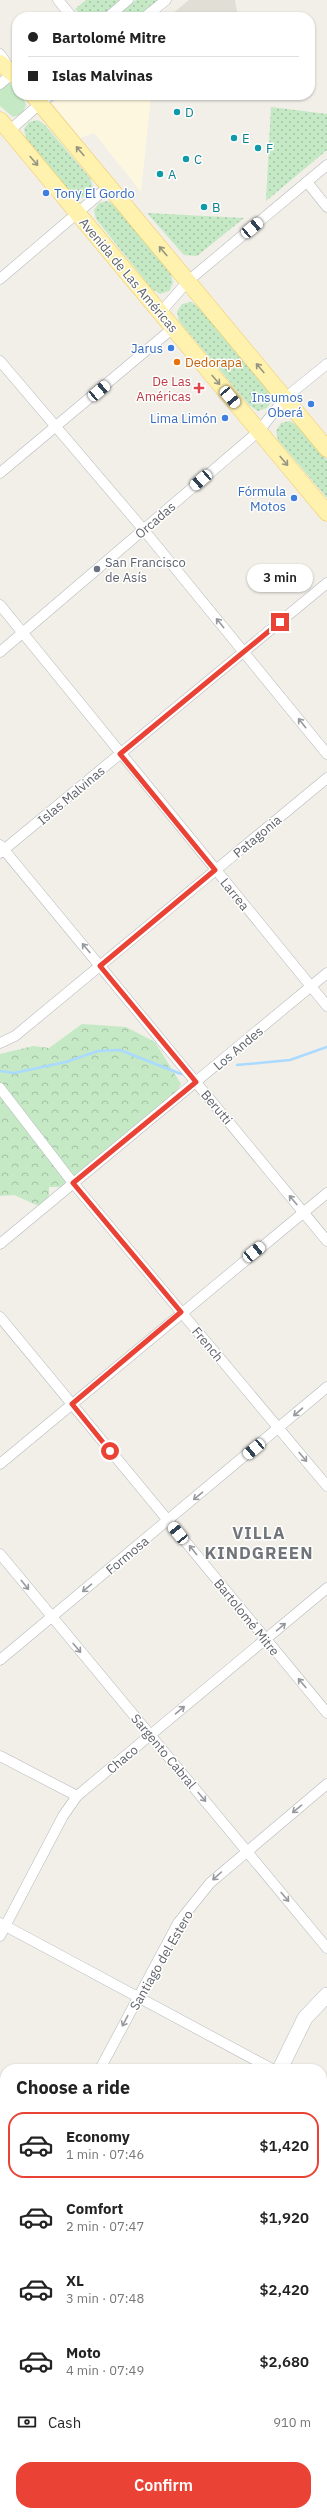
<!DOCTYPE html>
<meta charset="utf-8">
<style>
:root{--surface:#fff;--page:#f2f2f2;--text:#222;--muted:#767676;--line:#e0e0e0;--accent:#ea4335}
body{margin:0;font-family:"IBM Plex Sans",sans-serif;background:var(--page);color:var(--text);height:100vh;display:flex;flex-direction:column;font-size:15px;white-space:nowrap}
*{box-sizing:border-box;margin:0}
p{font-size:13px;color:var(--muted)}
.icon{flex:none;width:22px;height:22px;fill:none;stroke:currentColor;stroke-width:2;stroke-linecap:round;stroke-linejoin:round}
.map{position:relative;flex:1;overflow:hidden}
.sheet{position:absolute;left:0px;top:2064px;width:327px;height:452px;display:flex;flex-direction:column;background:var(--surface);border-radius:16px 16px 0 0;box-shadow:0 1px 3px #0004}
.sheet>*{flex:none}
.hud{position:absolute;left:12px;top:12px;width:303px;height:88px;border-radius:16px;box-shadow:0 1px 3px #0004;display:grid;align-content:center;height:88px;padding:0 16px;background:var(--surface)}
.end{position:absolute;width:18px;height:18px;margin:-9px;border:5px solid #ea4335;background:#fff;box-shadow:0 0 0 2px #fff}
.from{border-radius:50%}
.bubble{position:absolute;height:28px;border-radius:14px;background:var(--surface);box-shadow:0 1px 3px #0004;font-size:13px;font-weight:600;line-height:28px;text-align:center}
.car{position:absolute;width:12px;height:24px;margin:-12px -6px;border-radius:5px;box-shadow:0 0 3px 1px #0007;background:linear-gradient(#fff 24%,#345 0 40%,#fff 0 76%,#345 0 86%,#fff 0)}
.hud b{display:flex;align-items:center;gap:14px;height:38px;font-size:15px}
.hud b+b{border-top:1px solid var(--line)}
.hud i{width:10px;height:10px;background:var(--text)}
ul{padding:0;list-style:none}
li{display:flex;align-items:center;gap:12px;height:66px;margin:0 8px 6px;padding:0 8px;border:2px solid transparent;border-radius:16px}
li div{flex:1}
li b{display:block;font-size:15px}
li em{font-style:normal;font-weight:600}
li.on{border-color:var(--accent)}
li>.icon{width:36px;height:36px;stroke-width:1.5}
h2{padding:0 16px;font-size:18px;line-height:48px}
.pay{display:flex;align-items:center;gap:10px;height:44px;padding:0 16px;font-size:15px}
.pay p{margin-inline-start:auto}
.button{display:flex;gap:8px;margin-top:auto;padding:8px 16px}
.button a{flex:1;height:46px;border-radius:16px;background:var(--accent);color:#fff;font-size:16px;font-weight:600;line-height:46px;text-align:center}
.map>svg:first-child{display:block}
.commercial{fill:#fef7e0}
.education{fill:#e1ded6}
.grass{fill:url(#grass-dots)}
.forest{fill:url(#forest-crowns)}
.garden{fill:#c5e8c5}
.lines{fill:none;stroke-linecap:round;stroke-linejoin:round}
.stream{stroke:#aadaff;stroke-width:2.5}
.minor-casing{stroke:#b5b8bc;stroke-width:11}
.secondary-casing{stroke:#b6babf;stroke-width:16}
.primary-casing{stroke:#f2c960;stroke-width:17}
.minor{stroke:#fff;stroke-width:10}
.secondary{stroke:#fff;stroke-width:15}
.primary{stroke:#fff2af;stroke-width:16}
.oneway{stroke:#979581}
.oneway2{stroke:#979a9d}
.route{stroke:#ea4335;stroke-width:5}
.culture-dot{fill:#0f9aa8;stroke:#fff;stroke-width:1.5}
.shop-dot{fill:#3f7fe0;stroke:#fff;stroke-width:1.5}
.food-dot{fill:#e8710a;stroke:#fff;stroke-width:1.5}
.health-dot{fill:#e0444e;stroke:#fff;stroke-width:1.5}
.worship-dot{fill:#6b7280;stroke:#fff;stroke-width:1.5}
.labels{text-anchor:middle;stroke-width:3;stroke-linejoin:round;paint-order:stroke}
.culture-label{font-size:13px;fill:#0d838f;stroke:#fff;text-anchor:start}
.shop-label{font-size:13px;fill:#366cbe;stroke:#fff;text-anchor:end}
.street-label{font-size:13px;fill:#5f6368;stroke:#fff}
.food-label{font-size:13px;fill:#c56008;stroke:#fff;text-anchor:start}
.health-label{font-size:13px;fill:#be3a42;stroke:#fff;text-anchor:end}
.worship-label{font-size:13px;fill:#5b616d;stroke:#fff;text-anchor:start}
.district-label{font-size:17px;font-weight:bold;letter-spacing:1px;fill:#70757a;stroke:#fff}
</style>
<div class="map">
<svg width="327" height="2516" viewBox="0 0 327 2516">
<defs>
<pattern id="grass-dots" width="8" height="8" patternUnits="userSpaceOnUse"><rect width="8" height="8" fill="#c5e8c5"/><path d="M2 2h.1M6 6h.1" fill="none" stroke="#a3c0a4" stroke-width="1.8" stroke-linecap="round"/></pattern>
<pattern id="forest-crowns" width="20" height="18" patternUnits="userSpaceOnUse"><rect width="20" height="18" fill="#c5e8c5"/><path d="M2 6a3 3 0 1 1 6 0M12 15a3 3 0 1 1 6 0" fill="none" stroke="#a3c0a4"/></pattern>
</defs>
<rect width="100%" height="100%" fill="#f1efe8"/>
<path class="commercial" d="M61,95H151L141,192L94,133L80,138L52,103Z"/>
<path class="education" d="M189,0H235L238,17H168Z"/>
<g class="grass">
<path d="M86,0H123L102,17H83L75,9Z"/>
<path d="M136,0H160L140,17H115Z"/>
<path d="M271,107L327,114V150L266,201Z"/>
<path d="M38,120L45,125L90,178L93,187L89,195L80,198L71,193L26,138L24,129L29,122Z"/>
<path d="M108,201L115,206L171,274L173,283L169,291L160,294L152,289L96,219L94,210L99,203Z"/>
<path d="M147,213L244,218L197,256L184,255Z"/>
<path d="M191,302L199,307L269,391L272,400L267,408L258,411L250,406L179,321L177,312L182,304Z"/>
<path d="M290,421L298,426L327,460V498L278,440L276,431L281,423Z"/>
</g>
<path class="forest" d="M82,1024L126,1027L155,1042L181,1084L173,1098L62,1187H49V1196L39,1206L14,1195L0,1196V1054L33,1046L49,1048Z"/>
<path class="garden" d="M7,81L17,89V95L23,96L26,105L22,114L13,117L0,106V83Z"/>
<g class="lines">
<g class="stream">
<path d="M237,1065L290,1060L327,1047"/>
<path d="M0,1071L14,1073L66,1062L98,1051L120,1050L181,1074"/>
</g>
<defs>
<g id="minor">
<path d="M58,0L72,17"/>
<path d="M108,17L128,0"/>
<path d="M145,17L166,0"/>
<path d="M0,54L13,73L0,84"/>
<path d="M9,131L50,95"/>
<path d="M307,182L327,207"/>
<path d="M0,279L109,186"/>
<path d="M160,313L188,281L327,165"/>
<path d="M0,361L143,529L327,754"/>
<path d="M0,473L173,328"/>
<path d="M0,605L327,1006"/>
<path d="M0,652L259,431L285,398L327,364"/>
<path d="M0,845L327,1241"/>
<path d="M0,853L327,583"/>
<path d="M0,1043L15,1036L327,778"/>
<path d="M0,1088L73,1183L327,1486"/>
<path d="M0,1244L327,973"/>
<path d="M0,1317L327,1713"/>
<path d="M0,1464L327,1193"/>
<path d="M0,1554L327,1948"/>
<path d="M0,1660L327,1387"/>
<path d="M0,1756L77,1796"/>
<path d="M0,1923L272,2069"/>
<path d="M0,1936L63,1816L77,1796L327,1588"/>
<path d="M100,2069L178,1923L210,1883L327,1784"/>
<path d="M0,2096L5,2099"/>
<path d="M322,2192L327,2198"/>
<path d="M0,2258L5,2249"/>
<path d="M0,2268L5,2270"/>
<path d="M322,2418L327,2414"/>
<path d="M0,2438L5,2441"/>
<path d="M322,2439L327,2445"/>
<path d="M89,2511L91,2516"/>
<path d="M225,2511L227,2516"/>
<path d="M206,2516L212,2511"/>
</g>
<g id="secondary">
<path d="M280,2069L305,2018L327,1995"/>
<path d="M42,2516L45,2511"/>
</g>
<g id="primary">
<path d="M0,63L17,77"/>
<path d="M33,95L327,449"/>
<path d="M0,120L327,513"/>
</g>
</defs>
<use href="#minor" class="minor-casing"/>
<use href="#secondary" class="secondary-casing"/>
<use href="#primary" class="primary-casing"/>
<use href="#minor" class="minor"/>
<use href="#secondary" class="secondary"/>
<use href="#primary" class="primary"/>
</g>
<defs><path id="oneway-shaft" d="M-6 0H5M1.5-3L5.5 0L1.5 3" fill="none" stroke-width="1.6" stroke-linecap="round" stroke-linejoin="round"/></defs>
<g class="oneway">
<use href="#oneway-shaft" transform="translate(80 151) rotate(-130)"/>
<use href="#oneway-shaft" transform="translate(34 161) rotate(50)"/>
<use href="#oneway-shaft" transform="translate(163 251) rotate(-130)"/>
<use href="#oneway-shaft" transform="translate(260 368) rotate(-130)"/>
<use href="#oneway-shaft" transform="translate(216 380) rotate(50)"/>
<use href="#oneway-shaft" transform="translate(284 461) rotate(50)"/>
</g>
<g class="oneway2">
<use href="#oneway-shaft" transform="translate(220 623) rotate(-129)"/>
<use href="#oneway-shaft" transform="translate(302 723) rotate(-129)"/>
<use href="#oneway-shaft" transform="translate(86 948) rotate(-130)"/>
<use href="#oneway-shaft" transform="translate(293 1200) rotate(-130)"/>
<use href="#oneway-shaft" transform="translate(298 1412) rotate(139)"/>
<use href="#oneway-shaft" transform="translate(303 1457) rotate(50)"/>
<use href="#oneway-shaft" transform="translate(198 1496) rotate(140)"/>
<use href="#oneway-shaft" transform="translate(193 1550) rotate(-129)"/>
<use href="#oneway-shaft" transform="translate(25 1585) rotate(51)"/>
<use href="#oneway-shaft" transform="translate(87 1588) rotate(140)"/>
<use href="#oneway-shaft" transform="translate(281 1627) rotate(-40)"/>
<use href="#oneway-shaft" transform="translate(77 1648) rotate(50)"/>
<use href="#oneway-shaft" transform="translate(302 1683) rotate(-130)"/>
<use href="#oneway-shaft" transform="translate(180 1710) rotate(-40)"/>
<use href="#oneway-shaft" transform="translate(202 1797) rotate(50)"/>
<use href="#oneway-shaft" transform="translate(297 1809) rotate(141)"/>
<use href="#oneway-shaft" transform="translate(217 1876) rotate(138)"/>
<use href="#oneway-shaft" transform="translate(285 1897) rotate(50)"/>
<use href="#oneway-shaft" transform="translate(125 2021) rotate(118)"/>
</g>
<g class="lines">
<path class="route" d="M110,1451L72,1404L181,1312L73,1183L196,1082L100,966L215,870L120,754L280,622"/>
</g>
<g class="culture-dot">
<circle cx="177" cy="112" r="4"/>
<circle cx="234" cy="138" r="4"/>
<circle cx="258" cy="148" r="4"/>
<circle cx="186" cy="159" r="4"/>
<circle cx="160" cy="174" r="4"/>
<circle cx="204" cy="207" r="4"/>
</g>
<g class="shop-dot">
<circle cx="46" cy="193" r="4"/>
<circle cx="171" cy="348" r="4"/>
<circle cx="311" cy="404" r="4"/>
<circle cx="225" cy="418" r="4"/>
<circle cx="294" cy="498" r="4"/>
</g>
<circle class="food-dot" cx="177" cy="362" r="4"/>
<path class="health-dot" d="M197 382h4v4h4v4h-4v4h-4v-4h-4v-4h4z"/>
<circle class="worship-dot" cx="97" cy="569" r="4"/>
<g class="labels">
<g class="culture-label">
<text x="185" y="117">D</text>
<text x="242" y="143">E</text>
<text x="266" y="153">F</text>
<text x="194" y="164">C</text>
<text x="168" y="179">A</text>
<text x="212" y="212">B</text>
</g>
<g class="shop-label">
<text x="54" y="198" text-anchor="start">Tony El Gordo</text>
<text x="163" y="353">Jarus</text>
<text x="303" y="402">Insumos<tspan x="303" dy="15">Oberá</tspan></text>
<text x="217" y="423">Lima Limón</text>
<text x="286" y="496">Fórmula<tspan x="286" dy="15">Motos</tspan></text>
</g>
<g class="street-label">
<text transform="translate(129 275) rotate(50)" y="5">Avenida de Las Américas</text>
<text transform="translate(155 520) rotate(-41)" y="5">Orcadas</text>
<text transform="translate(71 795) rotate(-40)" y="5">Islas Malvinas</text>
<text transform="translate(257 836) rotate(-40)" y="5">Patagonia</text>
<text transform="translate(235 894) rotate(51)" y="5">Larrea</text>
<text transform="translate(238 1048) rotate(-40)" y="5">Los Andes</text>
<text transform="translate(217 1107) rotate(50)" y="5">Berutti</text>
<text transform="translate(208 1344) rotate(50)" y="5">French</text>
<text transform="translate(127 1555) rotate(-40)" y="5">Formosa</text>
<text transform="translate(247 1617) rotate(51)" y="5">Bartolomé Mitre</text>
<text transform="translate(164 1751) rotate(50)" y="5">Sargento Cabral</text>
<text transform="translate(122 1759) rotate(-40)" y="5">Chaco</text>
<text transform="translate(161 1960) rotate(-60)" y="5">Santiago del Estero</text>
</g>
<g class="food-label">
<text x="185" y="367">Dedorapa</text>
</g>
<g class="health-label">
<text x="191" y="386">De Las<tspan x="191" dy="15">Américas</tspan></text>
</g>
<g class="worship-label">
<text x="105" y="567">San Francisco<tspan x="105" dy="15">de Asís</tspan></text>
</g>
<g class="district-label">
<text x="259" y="1539">VILLA<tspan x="259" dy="20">KINDGREEN</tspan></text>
</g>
</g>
</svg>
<i class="end from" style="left:110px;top:1451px"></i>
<i class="end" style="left:280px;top:622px"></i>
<div class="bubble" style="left:247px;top:564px;width:66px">3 min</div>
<i class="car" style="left:252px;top:228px;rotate:50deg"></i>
<i class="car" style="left:99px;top:391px;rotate:50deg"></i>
<i class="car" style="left:230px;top:397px;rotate:140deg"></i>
<i class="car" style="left:201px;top:480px;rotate:229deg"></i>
<i class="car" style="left:254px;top:1252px;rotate:51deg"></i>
<i class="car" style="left:254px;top:1449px;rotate:230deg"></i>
<i class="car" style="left:178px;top:1533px;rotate:321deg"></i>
<div class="hud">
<b><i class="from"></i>Bartolomé Mitre</b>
<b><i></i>Islas Malvinas</b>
</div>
<section class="sheet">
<h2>Choose a ride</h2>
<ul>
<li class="on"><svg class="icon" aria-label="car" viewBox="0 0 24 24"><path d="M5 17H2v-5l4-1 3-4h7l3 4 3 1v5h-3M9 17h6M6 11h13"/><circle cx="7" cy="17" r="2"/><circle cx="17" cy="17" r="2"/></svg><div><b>Economy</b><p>1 min · 07:46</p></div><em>$1,420</em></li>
<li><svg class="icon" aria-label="car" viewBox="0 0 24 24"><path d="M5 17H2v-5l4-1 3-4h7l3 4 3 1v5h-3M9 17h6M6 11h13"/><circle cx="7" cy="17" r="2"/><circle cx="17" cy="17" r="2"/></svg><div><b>Comfort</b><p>2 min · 07:47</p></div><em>$1,920</em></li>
<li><svg class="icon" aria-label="car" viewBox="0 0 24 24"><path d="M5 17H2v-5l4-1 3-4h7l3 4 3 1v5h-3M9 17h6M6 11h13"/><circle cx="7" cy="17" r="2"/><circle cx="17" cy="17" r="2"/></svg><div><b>XL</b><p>3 min · 07:48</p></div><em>$2,420</em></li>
<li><svg class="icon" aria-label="car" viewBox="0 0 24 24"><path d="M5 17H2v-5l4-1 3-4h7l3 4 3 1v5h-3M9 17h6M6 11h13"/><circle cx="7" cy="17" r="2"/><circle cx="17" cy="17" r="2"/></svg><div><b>Moto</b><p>4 min · 07:49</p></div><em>$2,680</em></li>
</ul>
<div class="pay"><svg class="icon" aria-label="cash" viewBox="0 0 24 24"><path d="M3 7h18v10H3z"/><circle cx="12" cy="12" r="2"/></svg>Cash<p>910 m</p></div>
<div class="button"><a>Confirm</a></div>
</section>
</div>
